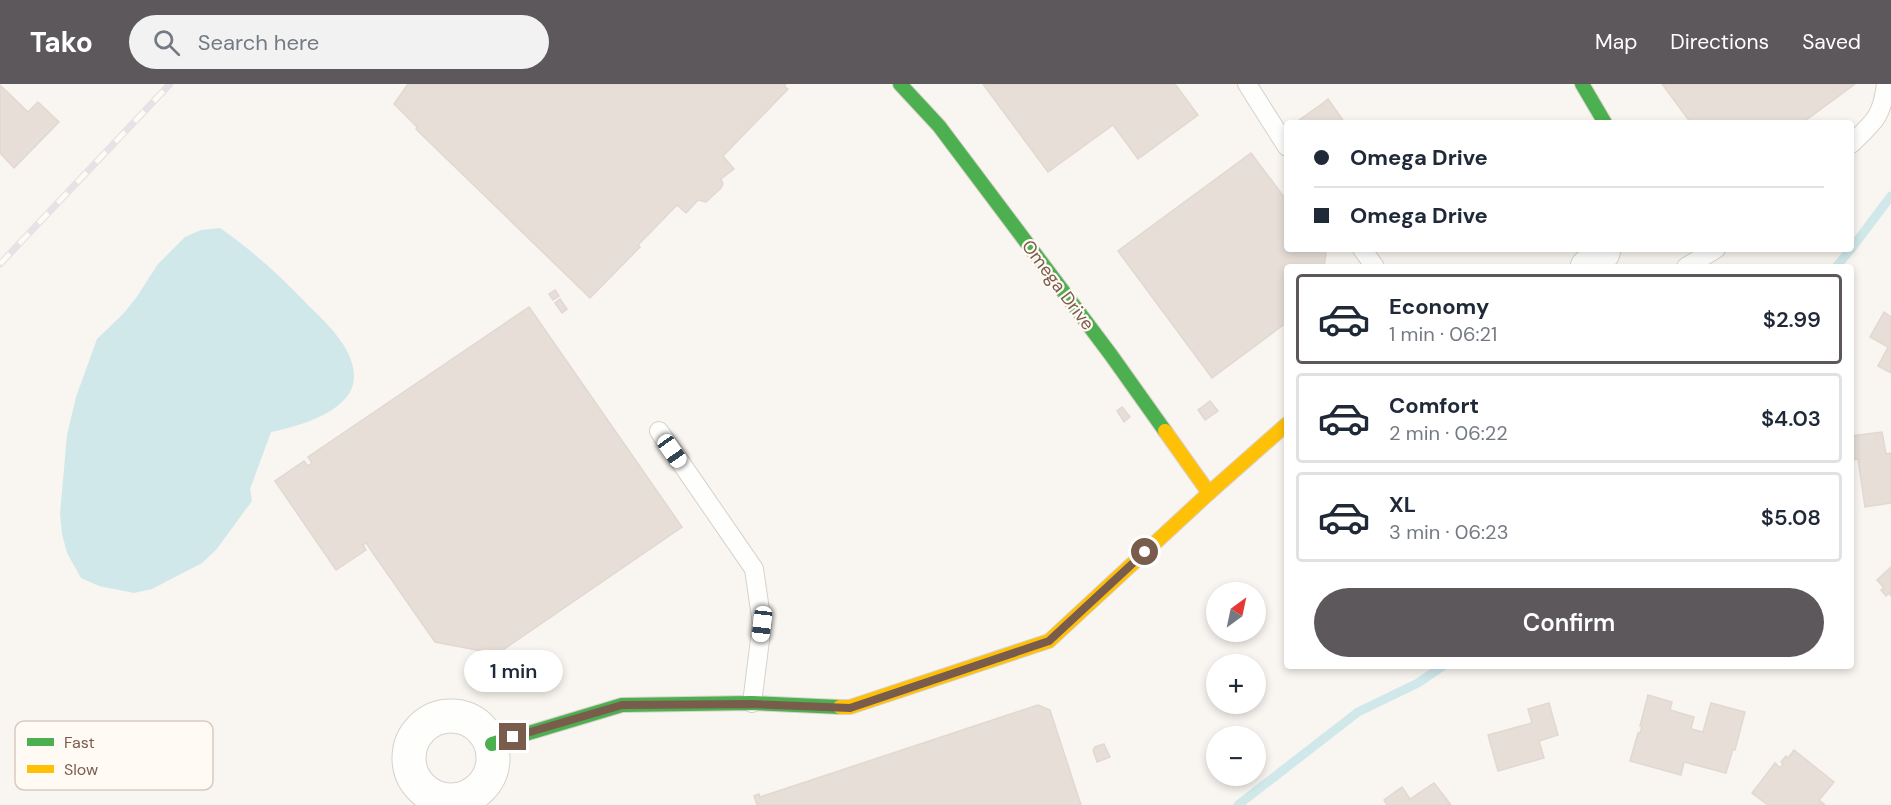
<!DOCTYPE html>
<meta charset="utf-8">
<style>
:root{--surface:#fff;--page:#f2f2f3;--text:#1f2937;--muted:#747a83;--line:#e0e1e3;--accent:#5c585b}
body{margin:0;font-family:"DM Sans",sans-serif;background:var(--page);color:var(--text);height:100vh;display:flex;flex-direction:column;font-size:22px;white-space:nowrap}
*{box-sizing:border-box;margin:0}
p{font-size:20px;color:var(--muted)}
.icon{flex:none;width:33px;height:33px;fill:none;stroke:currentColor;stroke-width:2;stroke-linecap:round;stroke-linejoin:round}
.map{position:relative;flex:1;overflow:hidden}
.sheet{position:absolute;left:1284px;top:180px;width:570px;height:405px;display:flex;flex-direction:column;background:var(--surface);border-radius:6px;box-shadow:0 3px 9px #0003}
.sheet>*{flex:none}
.top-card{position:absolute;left:1284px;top:36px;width:570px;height:132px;border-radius:6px;box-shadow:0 3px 9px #0003;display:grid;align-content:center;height:132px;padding:0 30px;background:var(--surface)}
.needle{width:39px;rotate:33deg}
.fabs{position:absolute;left:1206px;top:498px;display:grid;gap:12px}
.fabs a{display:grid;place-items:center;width:60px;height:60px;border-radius:50%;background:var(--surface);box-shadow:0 3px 9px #0003;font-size:30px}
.end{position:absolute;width:27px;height:27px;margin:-14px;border:8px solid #7a5c4d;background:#fff;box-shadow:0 0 0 3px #fff}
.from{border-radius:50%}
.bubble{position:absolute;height:42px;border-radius:21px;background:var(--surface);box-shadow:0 3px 9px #0003;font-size:20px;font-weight:600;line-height:42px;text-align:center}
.car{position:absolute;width:18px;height:36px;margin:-18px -9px;border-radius:8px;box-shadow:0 0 4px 2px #0007;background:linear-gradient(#fff 24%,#345 0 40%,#fff 0 76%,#345 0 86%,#fff 0)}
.top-card b{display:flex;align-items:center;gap:21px;height:57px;font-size:22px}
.top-card b+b{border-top:2px solid var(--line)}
.top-card i{width:15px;height:15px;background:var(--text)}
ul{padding:10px 0 0;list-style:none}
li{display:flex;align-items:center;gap:18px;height:90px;margin:0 12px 9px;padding:0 18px;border:3px solid var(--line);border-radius:6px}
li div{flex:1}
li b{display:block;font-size:22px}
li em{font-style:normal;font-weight:600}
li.on{border-color:var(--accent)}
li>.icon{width:54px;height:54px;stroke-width:1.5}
.primary-button{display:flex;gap:12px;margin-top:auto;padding:12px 30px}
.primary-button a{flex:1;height:69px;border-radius:36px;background:var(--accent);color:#fff;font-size:24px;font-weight:600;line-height:69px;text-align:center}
header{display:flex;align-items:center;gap:36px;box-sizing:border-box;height:84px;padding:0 30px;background:var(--accent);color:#fff}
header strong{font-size:28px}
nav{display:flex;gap:33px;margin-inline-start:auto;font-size:21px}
.search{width:420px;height:54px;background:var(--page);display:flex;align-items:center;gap:15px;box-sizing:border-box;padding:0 21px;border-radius:33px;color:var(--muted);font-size:22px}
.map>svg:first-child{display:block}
.water{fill:#d0e8ea}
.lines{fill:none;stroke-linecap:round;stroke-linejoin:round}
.stream{stroke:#d0e8ea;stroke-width:9}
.building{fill:#e6ded7;stroke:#e2d8d2;stroke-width:1.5}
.lane-casing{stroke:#d7d1cb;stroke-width:20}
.street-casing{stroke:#d7d1cb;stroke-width:35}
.fast-casing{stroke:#d9d2cb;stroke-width:16}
.slow-casing{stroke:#d9d2cb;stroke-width:16}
.lane{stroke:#fefefd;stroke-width:18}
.street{stroke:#fefefd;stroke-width:33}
.fast{stroke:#4caf50;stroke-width:14}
.slow{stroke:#ffc107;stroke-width:14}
.rail-casing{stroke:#e6e3e7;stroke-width:7}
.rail{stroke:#fffaf3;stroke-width:4.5;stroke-dasharray:14;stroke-linecap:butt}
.route{stroke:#7a5c4d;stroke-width:8}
.labels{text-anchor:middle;stroke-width:4.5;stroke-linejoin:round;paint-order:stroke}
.street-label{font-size:18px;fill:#7a5c4d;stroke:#fffaf3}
.key{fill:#fffaf3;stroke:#d7cbc1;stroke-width:1.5}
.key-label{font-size:16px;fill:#7a5c4d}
</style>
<header>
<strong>Tako</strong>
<div class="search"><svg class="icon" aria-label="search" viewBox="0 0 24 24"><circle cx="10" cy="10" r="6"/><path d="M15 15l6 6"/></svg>Search here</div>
<nav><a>Map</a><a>Directions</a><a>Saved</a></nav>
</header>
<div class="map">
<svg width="1891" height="721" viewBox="0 0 1891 721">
<rect width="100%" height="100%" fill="#f9f5f0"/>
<path class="water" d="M220,144C252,166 279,191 306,219C324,237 352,261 354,290C356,327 299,342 271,348L250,405L252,417L216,466L202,479L152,505L134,509L99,502L81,494L67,469L62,450L60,430L67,351L76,313L97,255L124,229L136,214L158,180L185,153L201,146Z"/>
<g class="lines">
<g class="stream">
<path d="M1851,165L1891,112"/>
<path d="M1836,183L1851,165"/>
<path d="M1238,721L1358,628L1418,599L1443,582"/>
</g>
</g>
<g class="building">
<path d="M408,0H786L784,2L788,5L723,72L734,85L721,95L723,100L721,104L706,118L698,116L686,129L677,121L638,161L640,163L590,214L416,45L417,43L394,20Z"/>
<path d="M983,0H1175L1198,31L1138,75L1113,41L1048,88Z"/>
<path d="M1662,0H1855L1802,39H1691Z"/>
<path d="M0,1L28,28L38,18L59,38L14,84L0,69Z"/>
<path d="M1328,15L1345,39H1295L1323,19Z"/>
<path d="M1251,69L1287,117V165H1323L1326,170L1324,183H1287V238L1212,294L1118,167Z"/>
<path d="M555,206L559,212L553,216L549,210Z"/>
<path d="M560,215L567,225L562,229L555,219Z"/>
<path d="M529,223L682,443L497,570L435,558L366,459L363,461L366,466L336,486L275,397L304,377L308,382L312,379L308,373Z"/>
<path d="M1884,228L1891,233V289L1878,282L1888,263L1870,253Z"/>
<path d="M1210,317L1218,327L1205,336L1198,326Z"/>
<path d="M1122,323L1130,333L1124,338L1117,327Z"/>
<path d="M1882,348L1886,370L1891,369V419L1865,423L1858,375L1851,376V352Z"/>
<path d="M1891,483V512L1889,509L1886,512L1881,506L1884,504L1877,496Z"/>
<path d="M1648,611L1672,618L1670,626L1694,633L1691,645L1703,648L1711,619L1745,628L1735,666L1733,665L1726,689L1684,678L1681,691L1630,677L1638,649H1640L1642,643L1640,642Z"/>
<path d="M1549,619L1558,651L1539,657L1544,674L1498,687L1488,651L1532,639L1528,625Z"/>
<path d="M1038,621L1050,626L1081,721H757L754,712L759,710L760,713Z"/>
<path d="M1104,660L1110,673L1097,678L1093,666L1095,663Z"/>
<path d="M1794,666L1834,698L1819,716L1825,721H1768L1752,709L1775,679L1780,684L1783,680L1781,678L1786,672L1788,674Z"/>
<path d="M1434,699L1451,721H1387L1384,716L1402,703L1410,715Z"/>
</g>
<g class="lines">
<defs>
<g id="lane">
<path d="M1247,0L1287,63"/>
<path d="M1851,60C1874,38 1882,33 1886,0"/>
<path d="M1362,165L1375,183"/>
<path d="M1686,183L1716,165"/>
<path d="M659,347L754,485L762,540L752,619"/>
</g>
<g id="street">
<path d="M1587,183L1603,169L1604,165"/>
<circle cx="451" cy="674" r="42"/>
</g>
<g id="fast">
<path d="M900,0L939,42L1111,271L1165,347"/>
<path d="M1582,0L1605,39"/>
<path d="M492,660L622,621L752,619L840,623"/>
</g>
<g id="slow">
<path d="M1165,347L1209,409"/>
<path d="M840,623H850L1049,557L1209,409L1287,340"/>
</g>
</defs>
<use href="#lane" class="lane-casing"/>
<use href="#street" class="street-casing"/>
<use href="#fast" class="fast-casing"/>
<use href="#slow" class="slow-casing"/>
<use href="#lane" class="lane"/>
<use href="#street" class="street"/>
<use href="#fast" class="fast"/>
<use href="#slow" class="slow"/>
<defs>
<path id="rail" d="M0,180L170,0"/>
</defs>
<use href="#rail" class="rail-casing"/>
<use href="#rail" class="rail"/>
</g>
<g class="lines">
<path class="route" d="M513,653L622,621L752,620L850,624L1049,557L1145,468"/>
</g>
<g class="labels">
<g class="street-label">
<text transform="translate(1058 201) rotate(53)" y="6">Omega Drive</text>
</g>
</g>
<rect x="15" y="637" width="198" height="69" rx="9" class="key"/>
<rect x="27" y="654" width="27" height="8" fill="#4caf50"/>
<rect x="27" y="681" width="27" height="8" fill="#ffc107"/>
<g class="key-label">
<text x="64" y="664">Fast</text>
<text x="64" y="691">Slow</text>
</g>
</svg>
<div class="fabs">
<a><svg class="needle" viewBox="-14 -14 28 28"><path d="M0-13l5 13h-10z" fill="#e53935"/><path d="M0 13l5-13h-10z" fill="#747a83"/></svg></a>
<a>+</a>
<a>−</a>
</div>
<i class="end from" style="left:1145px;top:468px"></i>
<i class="end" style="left:513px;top:653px"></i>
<div class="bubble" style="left:464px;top:566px;width:99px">1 min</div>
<i class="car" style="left:672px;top:367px;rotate:145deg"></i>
<i class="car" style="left:762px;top:540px;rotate:187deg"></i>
<div class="top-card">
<b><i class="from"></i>Omega Drive</b>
<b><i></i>Omega Drive</b>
</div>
<section class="sheet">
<ul>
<li class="on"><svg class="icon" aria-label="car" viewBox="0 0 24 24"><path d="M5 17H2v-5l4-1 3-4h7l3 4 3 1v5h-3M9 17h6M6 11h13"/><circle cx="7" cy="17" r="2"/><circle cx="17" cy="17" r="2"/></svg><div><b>Economy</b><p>1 min · 06:21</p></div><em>$2.99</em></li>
<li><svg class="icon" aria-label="car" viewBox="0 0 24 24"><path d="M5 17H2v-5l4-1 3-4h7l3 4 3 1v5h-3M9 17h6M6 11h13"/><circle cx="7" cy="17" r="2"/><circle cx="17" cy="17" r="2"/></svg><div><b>Comfort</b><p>2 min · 06:22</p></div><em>$4.03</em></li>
<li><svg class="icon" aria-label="car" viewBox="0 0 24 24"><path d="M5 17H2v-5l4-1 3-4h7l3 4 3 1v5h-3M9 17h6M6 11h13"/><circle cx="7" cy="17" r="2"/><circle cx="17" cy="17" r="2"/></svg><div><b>XL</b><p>3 min · 06:23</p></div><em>$5.08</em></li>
</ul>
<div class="primary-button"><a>Confirm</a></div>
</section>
</div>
